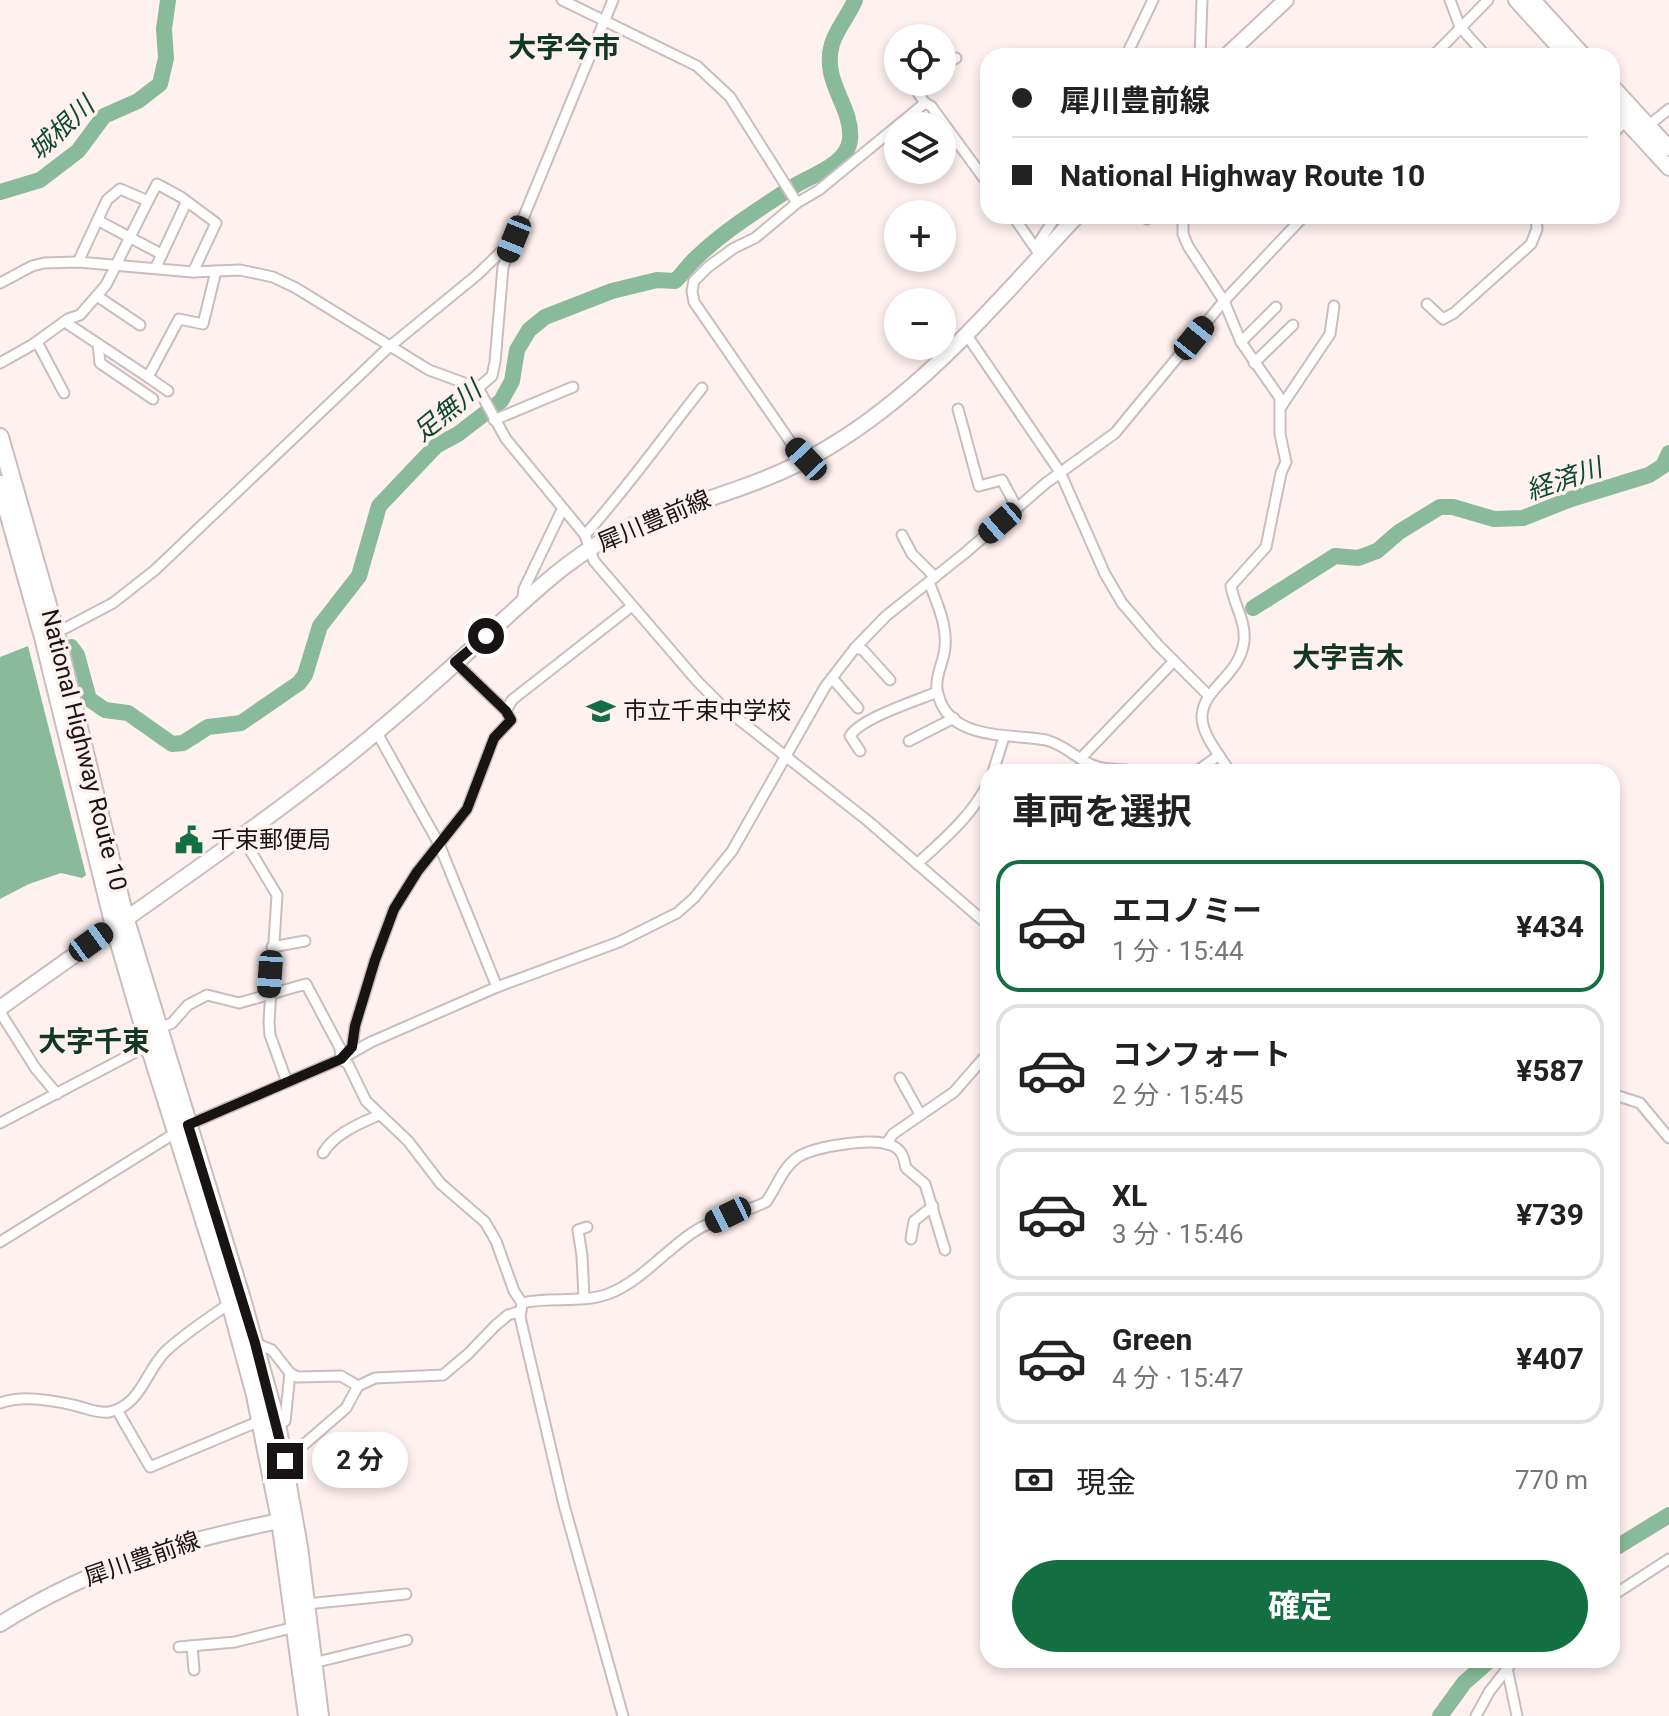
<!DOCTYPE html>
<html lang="ja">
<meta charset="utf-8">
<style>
:root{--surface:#fff;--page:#f6f6f6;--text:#222;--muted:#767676;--line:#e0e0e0;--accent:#136e42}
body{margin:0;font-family:Roboto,"Noto Sans JP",sans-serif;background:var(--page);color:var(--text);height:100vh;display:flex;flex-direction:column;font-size:30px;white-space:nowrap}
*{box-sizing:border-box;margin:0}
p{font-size:26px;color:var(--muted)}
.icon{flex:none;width:44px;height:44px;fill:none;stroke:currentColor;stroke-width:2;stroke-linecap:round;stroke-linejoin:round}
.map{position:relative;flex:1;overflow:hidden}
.details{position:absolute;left:980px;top:764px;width:640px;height:904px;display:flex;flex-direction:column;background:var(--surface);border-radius:24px;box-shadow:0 4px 12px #0003}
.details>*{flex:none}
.banner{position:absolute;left:980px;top:48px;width:640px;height:176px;border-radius:24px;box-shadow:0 4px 12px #0003;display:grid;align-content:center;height:176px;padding:0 32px;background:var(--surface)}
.controls{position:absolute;left:884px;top:24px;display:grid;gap:16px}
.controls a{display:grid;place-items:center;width:72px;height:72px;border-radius:50%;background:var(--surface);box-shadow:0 4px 12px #0003;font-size:40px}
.end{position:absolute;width:36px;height:36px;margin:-18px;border:10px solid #181413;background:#fff;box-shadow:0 0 0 4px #fff}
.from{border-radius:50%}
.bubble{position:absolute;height:56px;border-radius:28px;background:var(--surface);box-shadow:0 4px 12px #0003;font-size:26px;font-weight:700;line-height:56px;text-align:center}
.car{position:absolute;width:24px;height:48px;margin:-24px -12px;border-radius:10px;box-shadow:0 0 6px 2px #0007;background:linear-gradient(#222 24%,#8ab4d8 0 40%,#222 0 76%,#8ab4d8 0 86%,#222 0)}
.banner b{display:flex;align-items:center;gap:28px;height:76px;font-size:30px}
.banner b+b{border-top:2px solid var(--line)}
.banner i{width:20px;height:20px;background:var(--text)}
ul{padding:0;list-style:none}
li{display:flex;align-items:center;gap:24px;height:132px;margin:0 16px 12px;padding:0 16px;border:4px solid var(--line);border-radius:24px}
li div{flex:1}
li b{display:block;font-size:30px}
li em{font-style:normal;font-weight:700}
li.current{border-color:var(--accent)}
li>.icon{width:72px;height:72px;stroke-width:1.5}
h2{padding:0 32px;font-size:36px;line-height:96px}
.pay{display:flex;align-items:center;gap:20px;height:88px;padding:0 32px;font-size:30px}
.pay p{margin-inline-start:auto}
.action{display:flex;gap:16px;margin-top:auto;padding:16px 32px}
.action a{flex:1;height:92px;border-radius:48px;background:var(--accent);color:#fff;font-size:32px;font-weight:700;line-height:92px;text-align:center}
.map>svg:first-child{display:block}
.water{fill:#89ba9b}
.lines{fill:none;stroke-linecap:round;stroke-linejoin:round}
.river{stroke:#89ba9b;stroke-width:16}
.minor-casing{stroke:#cabdbd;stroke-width:13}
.secondary-casing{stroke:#cabdbd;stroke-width:18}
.primary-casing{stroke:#cabdbd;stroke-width:18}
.trunk-casing{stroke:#cabdbd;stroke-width:20}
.minor{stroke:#fff;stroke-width:9}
.secondary{stroke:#fff;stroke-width:14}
.primary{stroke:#fff;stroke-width:14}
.trunk{stroke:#fff;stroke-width:16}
.route{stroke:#181413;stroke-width:10}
.labels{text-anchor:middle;stroke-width:7;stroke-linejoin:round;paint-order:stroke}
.street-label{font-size:24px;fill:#181413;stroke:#fef1f0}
.poi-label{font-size:24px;fill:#181413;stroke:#fef1f0;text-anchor:start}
.water-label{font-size:26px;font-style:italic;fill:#0e4b2c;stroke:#fef1f0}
.quarter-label{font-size:28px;font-weight:bold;fill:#103822;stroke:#fef1f0}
</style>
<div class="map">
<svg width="1669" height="1716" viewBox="0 0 1669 1716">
<rect width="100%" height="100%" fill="#fef1f0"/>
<path class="water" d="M28,646L86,875L82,878L61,873L29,884L0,899V657Z"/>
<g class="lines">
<g class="river">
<path d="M0,192L40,180L78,151L104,116L138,101L160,84L166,58L164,29L168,0"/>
<path d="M1253,608L1335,556L1358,558L1377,551L1399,532L1440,507H1453L1494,519L1523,518L1571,499L1649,475L1663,466L1669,453"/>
<path d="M68,648L71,647L77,655L89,699L105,710L128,713L172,744L183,743L208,727L241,723L299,683L305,675L320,626L359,576L379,506L436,446L458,434L501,401L512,381L517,350L529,330L545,317L612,291L657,280L675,281C683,274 688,265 696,258C725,230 762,207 796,185C814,174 848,164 850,139C853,106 821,82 832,44C837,28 849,15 855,0"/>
<path d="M1612,1550L1669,1515"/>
<path d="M1440,1716L1464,1683L1490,1660"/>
</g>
<defs>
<g id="minor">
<path d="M562,0L697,66L730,97L797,203"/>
<path d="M1450,0L1460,27L1486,56"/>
<path d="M1126,56L1153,0"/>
<path d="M1200,56L1202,0"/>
<path d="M1433,56L1488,0"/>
<path d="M942,66L956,58"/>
<path d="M918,82V93L925,103"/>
<path d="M1649,125L1669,109"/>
<path d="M1612,135L1627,119"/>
<path d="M1013,216L1040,255"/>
<path d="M1183,216V234L1188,246L1224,301L1241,342L1280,398V434L1286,462L1281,473L1266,547L1231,586C1234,605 1246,621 1244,641C1240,676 1203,688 1202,716C1201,734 1221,757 1230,772"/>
<path d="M1147,219L1151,216"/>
<path d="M99,221L161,254"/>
<path d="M1036,247L1056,216"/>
<path d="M78,262L107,200L120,189L148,201L157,184L181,197L216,223L193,272"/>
<path d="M156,267L186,203"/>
<path d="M0,283L32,266L44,263L78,262L193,272L240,270L273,277L296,288L429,370L478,388L506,439L585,535L594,561L698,682L723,707L868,821L988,925"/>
<path d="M97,296L140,325"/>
<path d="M1427,304L1443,319L1454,313L1531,244L1537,229L1536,216"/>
<path d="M65,322L148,377L179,319L203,324L216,271"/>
<path d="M966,334L1060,472L1105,574L1122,603L1158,645L1209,696"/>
<path d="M37,342L64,393"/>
<path d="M1241,342L1276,307"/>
<path d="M98,344L100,363L153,399"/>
<path d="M0,363L32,345L68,319L80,315L106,285L148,201"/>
<path d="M1254,363L1293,325"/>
<path d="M148,377L168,391"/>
<path d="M478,388L492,376L495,362L503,267L613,0"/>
<path d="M1281,407L1330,334L1334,306"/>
<path d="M958,409L979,486L1002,480L1017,508"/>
<path d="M494,420L573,387"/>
<path d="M806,459L794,447L694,302L692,291L694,281L708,267L734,248L755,238L797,203L819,190L925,103L931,106L988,184"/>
<path d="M585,535C627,488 663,437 702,388"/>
<path d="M902,535L912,554L935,577"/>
<path d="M929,582C937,603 947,624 945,647C944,662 935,675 937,689C945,742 1009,733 1046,740C1066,745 1077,760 1095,766C1108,771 1124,768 1138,772"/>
<path d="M522,602L524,589L562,510"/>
<path d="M56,633L113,603L155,570L389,347L477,275L514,239"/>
<path d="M855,648L863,650L890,680"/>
<path d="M832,678L858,708"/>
<path d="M506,711L512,700L632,606"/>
<path d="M376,731L439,844L497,987"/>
<path d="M909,741L954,718"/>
<path d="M860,751L850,736C861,718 916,701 937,692"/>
<path d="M1082,757L1174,661"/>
<path d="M993,772L1004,737"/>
<path d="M1196,772L1219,755"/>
<path d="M241,835L277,895L269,1022L270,1035L287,1082"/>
<path d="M917,864C944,839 972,816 988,783"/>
<path d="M272,947L305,941"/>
<path d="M0,1012L36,1069L57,1094"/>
<path d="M158,1029L172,1023L188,1005L207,995L239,1003L306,984L340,1048L341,1059L348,1064L366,1101L408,1141L441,1184L485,1222L496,1241L514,1291L522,1303L520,1317L564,1505L623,1716"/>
<path d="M346,1053L352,1047L355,1026L375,960L394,909L417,872L467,809L494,738L511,720L506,711L455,662"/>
<path d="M900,1078L920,1114"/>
<path d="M1612,1094L1640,1103L1669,1138"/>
<path d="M0,1123L149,1045"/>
<path d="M886,1144L893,1134L954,1092L988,1053"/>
<path d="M323,1153C335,1133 359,1124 379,1115"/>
<path d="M911,1239L914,1221L933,1206"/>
<path d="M0,1242L188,1125L341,1059L371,1042L497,987L619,942L677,913L694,898L732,851L825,687L855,648L886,616L965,553L1046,483L1115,433L1224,301L1304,216"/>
<path d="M584,1298L582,1256L578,1230L587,1227"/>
<path d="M522,1303C550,1296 580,1304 608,1294C640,1282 665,1251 692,1233C715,1217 742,1214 766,1202C777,1187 782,1168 798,1157C816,1146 877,1136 895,1147C903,1152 904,1159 906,1168L925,1184L945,1250"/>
<path d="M255,1343L272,1350L290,1373L297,1377L341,1376L358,1386"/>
<path d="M0,1403C22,1395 50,1400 73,1405C84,1407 97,1414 109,1412C141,1406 146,1370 166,1351C185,1333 209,1318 230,1303"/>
<path d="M117,1410L150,1467L262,1420L277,1424L285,1421L290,1373"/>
<path d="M285,1461L346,1408L358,1386L375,1378L443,1375L468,1354L495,1326L508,1315L521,1311"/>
<path d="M1612,1596L1669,1559"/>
<path d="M306,1604L406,1594"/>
<path d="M192,1646L194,1670"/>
<path d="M179,1647L235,1642L295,1627"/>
<path d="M313,1663L407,1640"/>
<path d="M1506,1663L1517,1716"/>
<path d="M1476,1716L1489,1692L1514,1660"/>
</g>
<g id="secondary">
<path d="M1516,0L1567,56"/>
<path d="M1533,0L1584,56"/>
<path d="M1612,86L1669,148"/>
<path d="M1612,106L1669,168"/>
</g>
<g id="primary">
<path d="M1226,56L1286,0"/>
<path d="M0,1008C110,929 223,853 330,770C384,728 436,681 487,635C534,592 577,549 637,523C700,500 771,483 829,447C926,389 1000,298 1077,216"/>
<path d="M0,1624C96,1564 180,1541 289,1519"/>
</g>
<g id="trunk">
<path d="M0,437L56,633L125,917L242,1299L277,1424L299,1547L320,1716"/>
<path d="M0,484L43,637L114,926L149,1046L230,1303L255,1395L280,1520L307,1716"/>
</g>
</defs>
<use href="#minor" class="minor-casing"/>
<use href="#secondary" class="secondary-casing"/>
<use href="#primary" class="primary-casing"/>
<use href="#trunk" class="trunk-casing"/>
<use href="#minor" class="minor"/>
<use href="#secondary" class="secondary"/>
<use href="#primary" class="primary"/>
<use href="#trunk" class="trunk"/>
</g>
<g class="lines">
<path class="route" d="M285,1461L255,1343L188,1125L341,1059L352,1047L355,1026L375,960L394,909L417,872L467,809L494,738L511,720L506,711L455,662L486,636"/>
</g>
<defs>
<symbol id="school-bare" viewBox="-9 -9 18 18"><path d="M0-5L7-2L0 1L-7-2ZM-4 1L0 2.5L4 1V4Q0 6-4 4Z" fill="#136e42" stroke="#fef1f0" stroke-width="2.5" paint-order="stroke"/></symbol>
<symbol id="civic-bare" viewBox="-9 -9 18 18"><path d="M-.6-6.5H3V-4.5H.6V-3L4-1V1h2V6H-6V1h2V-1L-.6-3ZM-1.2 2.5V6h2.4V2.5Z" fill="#136e42" stroke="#fef1f0" stroke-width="2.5" paint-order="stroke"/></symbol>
</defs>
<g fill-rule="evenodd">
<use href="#school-bare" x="581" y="691" width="40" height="40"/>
<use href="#civic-bare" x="169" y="820" width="40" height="40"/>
</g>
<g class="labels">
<g class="street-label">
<text transform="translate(654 521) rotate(-23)" y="8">犀川豊前線</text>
<text transform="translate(84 750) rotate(76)" y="8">National Highway Route 10</text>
<text transform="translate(142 1559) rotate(-19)" y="8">犀川豊前線</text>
</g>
<g class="poi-label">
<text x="623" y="719">市立千束中学校</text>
<text x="211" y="848">千束郵便局</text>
</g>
<g class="water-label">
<text transform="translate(61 128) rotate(-43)" y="9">城根川</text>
<text transform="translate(447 411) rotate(-39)" y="9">足無川</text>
<text transform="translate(1564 479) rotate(-19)" y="9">経済川</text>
</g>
<g class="quarter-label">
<text x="564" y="57">大字今市</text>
<text x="1348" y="667">大字吉木</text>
<text x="94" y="1051">大字千束</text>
</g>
</g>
</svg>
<div class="controls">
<a><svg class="icon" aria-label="locate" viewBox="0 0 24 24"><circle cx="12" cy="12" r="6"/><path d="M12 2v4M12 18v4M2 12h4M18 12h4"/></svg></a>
<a><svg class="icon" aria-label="layers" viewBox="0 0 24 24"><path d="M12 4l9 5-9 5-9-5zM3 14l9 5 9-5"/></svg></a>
<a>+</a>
<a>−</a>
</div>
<i class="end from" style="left:486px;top:636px"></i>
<i class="end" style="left:285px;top:1461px"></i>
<div class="bubble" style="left:312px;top:1432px;width:96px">2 分</div>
<i class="car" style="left:514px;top:239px;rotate:202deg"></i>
<i class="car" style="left:1194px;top:338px;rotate:39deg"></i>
<i class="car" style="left:806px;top:459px;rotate:317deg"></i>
<i class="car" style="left:1000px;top:523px;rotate:229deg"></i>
<i class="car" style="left:91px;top:942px;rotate:54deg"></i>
<i class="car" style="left:270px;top:974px;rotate:184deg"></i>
<i class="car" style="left:728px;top:1215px;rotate:244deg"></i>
<div class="banner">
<b><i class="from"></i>犀川豊前線</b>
<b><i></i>National Highway Route 10</b>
</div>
<section class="details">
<h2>車両を選択</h2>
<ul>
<li class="current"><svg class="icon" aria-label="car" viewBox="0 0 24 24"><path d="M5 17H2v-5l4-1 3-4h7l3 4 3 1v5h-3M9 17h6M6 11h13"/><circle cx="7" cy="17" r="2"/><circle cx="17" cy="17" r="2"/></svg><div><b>エコノミー</b><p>1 分 · 15:44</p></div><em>¥434</em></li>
<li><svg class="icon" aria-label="car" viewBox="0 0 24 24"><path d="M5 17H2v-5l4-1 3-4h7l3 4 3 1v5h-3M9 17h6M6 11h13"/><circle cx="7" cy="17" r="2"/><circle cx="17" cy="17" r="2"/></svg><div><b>コンフォート</b><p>2 分 · 15:45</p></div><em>¥587</em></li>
<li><svg class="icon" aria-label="car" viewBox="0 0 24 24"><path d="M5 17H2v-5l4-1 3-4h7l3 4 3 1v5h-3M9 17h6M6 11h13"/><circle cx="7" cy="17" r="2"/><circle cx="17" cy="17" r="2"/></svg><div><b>XL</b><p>3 分 · 15:46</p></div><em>¥739</em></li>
<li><svg class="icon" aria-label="car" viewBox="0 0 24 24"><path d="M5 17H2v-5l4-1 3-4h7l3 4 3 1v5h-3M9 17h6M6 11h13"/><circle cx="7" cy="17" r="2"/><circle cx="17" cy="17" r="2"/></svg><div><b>Green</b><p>4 分 · 15:47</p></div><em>¥407</em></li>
</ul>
<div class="pay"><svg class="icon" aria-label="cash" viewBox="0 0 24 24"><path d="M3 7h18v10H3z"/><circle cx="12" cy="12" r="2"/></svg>現金<p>770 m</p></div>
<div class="action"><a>確定</a></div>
</section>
</div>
